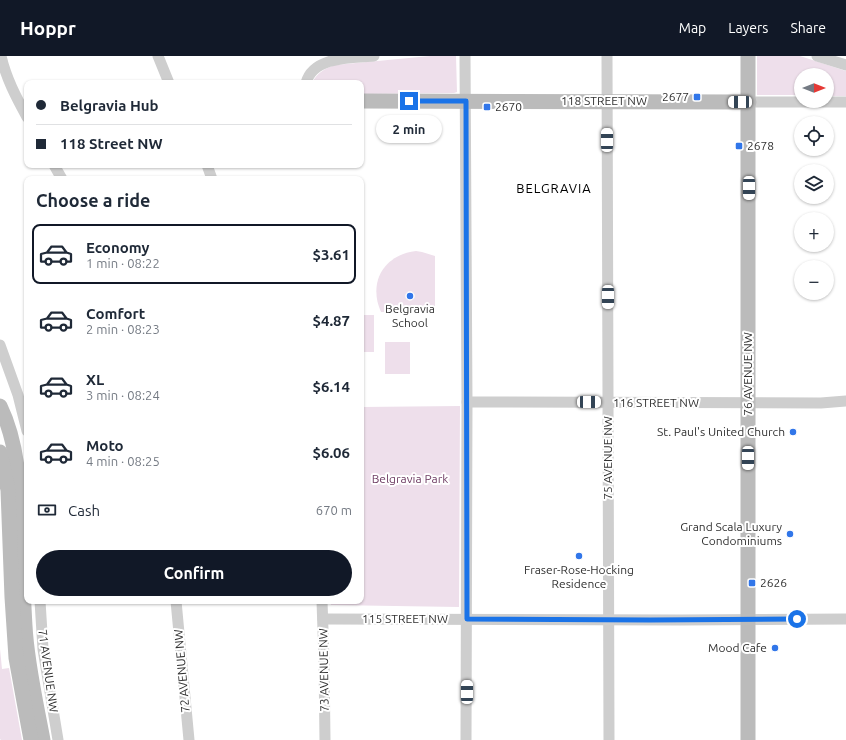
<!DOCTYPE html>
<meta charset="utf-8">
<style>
:root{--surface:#fff;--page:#f6f6f7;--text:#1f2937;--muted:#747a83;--line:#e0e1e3;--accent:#111827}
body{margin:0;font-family:Ubuntu,sans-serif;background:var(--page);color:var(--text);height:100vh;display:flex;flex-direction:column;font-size:15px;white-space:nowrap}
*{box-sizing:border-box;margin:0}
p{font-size:13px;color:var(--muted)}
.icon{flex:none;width:22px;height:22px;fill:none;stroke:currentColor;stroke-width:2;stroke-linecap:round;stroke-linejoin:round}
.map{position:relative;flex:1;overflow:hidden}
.panel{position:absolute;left:24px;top:120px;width:340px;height:428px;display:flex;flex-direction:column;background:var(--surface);border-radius:8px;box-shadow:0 1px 3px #0004}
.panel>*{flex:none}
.guide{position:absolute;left:24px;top:24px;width:340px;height:88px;border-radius:8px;box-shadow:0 1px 3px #0004;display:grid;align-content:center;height:88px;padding:0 12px;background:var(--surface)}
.needle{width:26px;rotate:90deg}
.tools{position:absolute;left:794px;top:12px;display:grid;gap:8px}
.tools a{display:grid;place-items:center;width:40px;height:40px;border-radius:50%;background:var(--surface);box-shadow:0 1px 3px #0004;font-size:20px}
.end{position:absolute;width:18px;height:18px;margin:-9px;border:5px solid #1a73e8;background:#fff;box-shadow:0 0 0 2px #fff}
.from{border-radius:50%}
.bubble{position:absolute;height:28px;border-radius:14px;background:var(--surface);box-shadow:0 1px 3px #0004;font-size:13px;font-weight:600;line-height:28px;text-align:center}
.car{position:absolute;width:12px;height:24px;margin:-12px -6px;border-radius:5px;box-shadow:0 0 3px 1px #0007;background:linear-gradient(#fff 24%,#345 0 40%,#fff 0 76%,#345 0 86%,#fff 0)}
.guide b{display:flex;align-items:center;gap:14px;height:38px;font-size:15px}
.guide b+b{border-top:1px solid var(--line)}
.guide i{width:10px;height:10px;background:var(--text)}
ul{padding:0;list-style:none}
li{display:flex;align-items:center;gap:12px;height:60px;margin:0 8px 6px;padding:0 4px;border:2px solid transparent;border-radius:8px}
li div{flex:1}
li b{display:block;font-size:15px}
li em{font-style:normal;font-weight:600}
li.current{border-color:var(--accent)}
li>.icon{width:36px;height:36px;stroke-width:1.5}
h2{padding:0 12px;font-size:18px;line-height:48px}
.pay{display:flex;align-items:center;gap:10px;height:44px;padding:0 12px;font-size:15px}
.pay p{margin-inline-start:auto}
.action{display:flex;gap:8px;margin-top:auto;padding:8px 12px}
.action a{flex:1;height:46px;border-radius:24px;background:var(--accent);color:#fff;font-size:16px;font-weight:600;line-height:46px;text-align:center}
header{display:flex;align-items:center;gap:24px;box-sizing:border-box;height:56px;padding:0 20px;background:var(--accent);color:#fff}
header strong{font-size:19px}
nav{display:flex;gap:22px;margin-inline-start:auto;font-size:14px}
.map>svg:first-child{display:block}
.green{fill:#eedfeb}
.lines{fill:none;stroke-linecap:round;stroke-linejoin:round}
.street{stroke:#cecece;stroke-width:11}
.secondary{stroke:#bbb;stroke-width:15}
.route{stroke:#1a73e8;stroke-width:5}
.poi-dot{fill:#3176e9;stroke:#fff;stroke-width:1.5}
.labels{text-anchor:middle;stroke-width:4;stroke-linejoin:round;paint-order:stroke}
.poi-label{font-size:12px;fill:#313131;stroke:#fff;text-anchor:end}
.street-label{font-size:12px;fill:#313131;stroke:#fff}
.park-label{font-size:12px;fill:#6e3c63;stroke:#fff}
.neighbourhood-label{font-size:13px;letter-spacing:1px;fill:#000;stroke:#fff}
</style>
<header>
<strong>Hoppr</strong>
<nav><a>Map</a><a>Layers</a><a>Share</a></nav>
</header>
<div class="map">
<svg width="846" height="684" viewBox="0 0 846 684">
<rect width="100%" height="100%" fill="#fff"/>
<g class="green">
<path d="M430,0H456L457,36L454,37L361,38V27H312C317,17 324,13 335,9Z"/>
<path d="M757,0H800L846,15V40H827V19H801V39H757Z"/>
<path d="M416,195L422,196L435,200V250L429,256H381C368,227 383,199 416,195Z"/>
<rect x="361" y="259" width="13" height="37"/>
<rect x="385" y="286" width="25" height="32"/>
<path d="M460,350L459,551L331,549L330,545H361V351Z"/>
<path d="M0,593L2,613L9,612L22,684H1L0,683Z"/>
</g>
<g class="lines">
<g class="street">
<path d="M1,0C6,22 16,41 27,61"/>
<path d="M158,0L169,27"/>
<path d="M465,0L467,346L466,684"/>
<path d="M607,0L609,684"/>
<path d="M817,0L846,9"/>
<path d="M306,27C313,0 352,2 374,0"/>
<path d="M749,46H846"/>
<path d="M54,109L62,123"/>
<path d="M207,109L212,123"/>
<path d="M0,289L18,339L27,375"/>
<path d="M467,346L821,347L846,345"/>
<path d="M40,545L43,593L58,684"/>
<path d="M176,545L189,684"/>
<path d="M322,545L324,604L325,684"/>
<path d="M323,563L680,564L846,563"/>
</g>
<g class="secondary">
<path d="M361,45L749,46"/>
<path d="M0,350C18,387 20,431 21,472C22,504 23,537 25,570C27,608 36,646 43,684"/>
<path d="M0,396L8,434L12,541L16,602L31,684"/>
<path d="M748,684V0"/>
</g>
</g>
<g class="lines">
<path class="route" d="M409,45H466L467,563L650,564L797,563"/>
</g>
<g class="poi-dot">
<rect x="693" y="37" width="8" height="8" rx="2"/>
<rect x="483" y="47" width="8" height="8" rx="2"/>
<rect x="735" y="86" width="8" height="8" rx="2"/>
<circle cx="410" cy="240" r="4"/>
<circle cx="793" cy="376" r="4"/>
<circle cx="790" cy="478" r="4"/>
<circle cx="579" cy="500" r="4"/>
<rect x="748" y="523" width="8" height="8" rx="2"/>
<circle cx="775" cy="592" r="4"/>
</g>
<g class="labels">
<g class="poi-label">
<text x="689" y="45">2677</text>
<text x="495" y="55" text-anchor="start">2670</text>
<text x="747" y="94" text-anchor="start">2678</text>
<text x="410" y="257" text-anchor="middle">Belgravia<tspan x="410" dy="14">School</tspan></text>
<text x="785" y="380">St. Paul's United Church</text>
<text x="782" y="475">Grand Scala Luxury<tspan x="782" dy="14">Condominiums</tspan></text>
<text x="579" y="518" text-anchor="middle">Fraser-Rose-Hocking<tspan x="579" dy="14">Residence</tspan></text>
<text x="760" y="531" text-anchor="start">2626</text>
<text x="767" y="596">Mood Cafe</text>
</g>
<g class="street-label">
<text x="604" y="49">118 STREET NW</text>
<text transform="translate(748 318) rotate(-90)" y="4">76 AVENUE NW</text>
<text x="656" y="351">116 STREET NW</text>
<text transform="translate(608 402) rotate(-90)" y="4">75 AVENUE NW</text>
<text x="405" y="567">115 STREET NW</text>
<text transform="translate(324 614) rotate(-91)" y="4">73 AVENUE NW</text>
<text transform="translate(48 615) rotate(82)" y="4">71 AVENUE NW</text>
<text transform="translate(182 615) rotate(-95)" y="4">72 AVENUE NW</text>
</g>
<g class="park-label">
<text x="410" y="427">Belgravia Park</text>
</g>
<g class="neighbourhood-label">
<text x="554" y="137">BELGRAVIA</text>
</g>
</g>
</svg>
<div class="tools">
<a><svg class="needle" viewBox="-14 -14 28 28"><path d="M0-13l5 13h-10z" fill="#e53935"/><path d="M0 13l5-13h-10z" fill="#747a83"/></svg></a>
<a><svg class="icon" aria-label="locate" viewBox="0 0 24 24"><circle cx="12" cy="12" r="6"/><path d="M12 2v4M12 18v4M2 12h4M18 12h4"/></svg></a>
<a><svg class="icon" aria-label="layers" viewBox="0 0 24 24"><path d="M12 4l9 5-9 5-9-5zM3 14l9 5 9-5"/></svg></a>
<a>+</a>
<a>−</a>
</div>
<i class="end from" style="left:797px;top:563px"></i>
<i class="end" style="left:409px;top:45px"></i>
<div class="bubble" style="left:376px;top:59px;width:66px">2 min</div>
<i class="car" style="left:740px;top:46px;rotate:270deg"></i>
<i class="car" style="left:607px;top:84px;rotate:0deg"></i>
<i class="car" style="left:749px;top:132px;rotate:180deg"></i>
<i class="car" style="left:608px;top:241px;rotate:180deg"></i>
<i class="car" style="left:589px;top:346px;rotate:90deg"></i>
<i class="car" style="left:748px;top:402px;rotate:180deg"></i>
<i class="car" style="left:467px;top:636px;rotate:0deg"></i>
<div class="guide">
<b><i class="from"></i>Belgravia Hub</b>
<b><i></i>118 Street NW</b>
</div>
<section class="panel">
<h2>Choose a ride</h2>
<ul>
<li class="current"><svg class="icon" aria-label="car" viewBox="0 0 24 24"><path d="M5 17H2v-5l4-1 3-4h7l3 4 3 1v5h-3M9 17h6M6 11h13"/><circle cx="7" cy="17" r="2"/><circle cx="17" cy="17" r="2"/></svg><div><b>Economy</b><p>1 min · 08:22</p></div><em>$3.61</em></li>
<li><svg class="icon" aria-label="car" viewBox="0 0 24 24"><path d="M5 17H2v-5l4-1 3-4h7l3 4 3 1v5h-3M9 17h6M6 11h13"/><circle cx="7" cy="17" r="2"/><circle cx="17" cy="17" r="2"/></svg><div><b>Comfort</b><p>2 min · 08:23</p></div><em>$4.87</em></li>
<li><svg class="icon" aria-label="car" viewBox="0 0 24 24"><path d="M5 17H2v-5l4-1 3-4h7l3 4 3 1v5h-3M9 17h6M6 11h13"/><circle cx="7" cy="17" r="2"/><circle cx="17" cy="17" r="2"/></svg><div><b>XL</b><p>3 min · 08:24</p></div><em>$6.14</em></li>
<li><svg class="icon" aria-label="car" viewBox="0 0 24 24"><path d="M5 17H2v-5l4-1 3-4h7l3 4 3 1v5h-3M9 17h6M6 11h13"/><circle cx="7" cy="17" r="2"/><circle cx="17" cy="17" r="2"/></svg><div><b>Moto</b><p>4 min · 08:25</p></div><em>$6.06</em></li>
</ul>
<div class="pay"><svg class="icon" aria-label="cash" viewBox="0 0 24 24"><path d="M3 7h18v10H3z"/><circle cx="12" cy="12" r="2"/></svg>Cash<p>670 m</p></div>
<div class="action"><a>Confirm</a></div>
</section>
</div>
